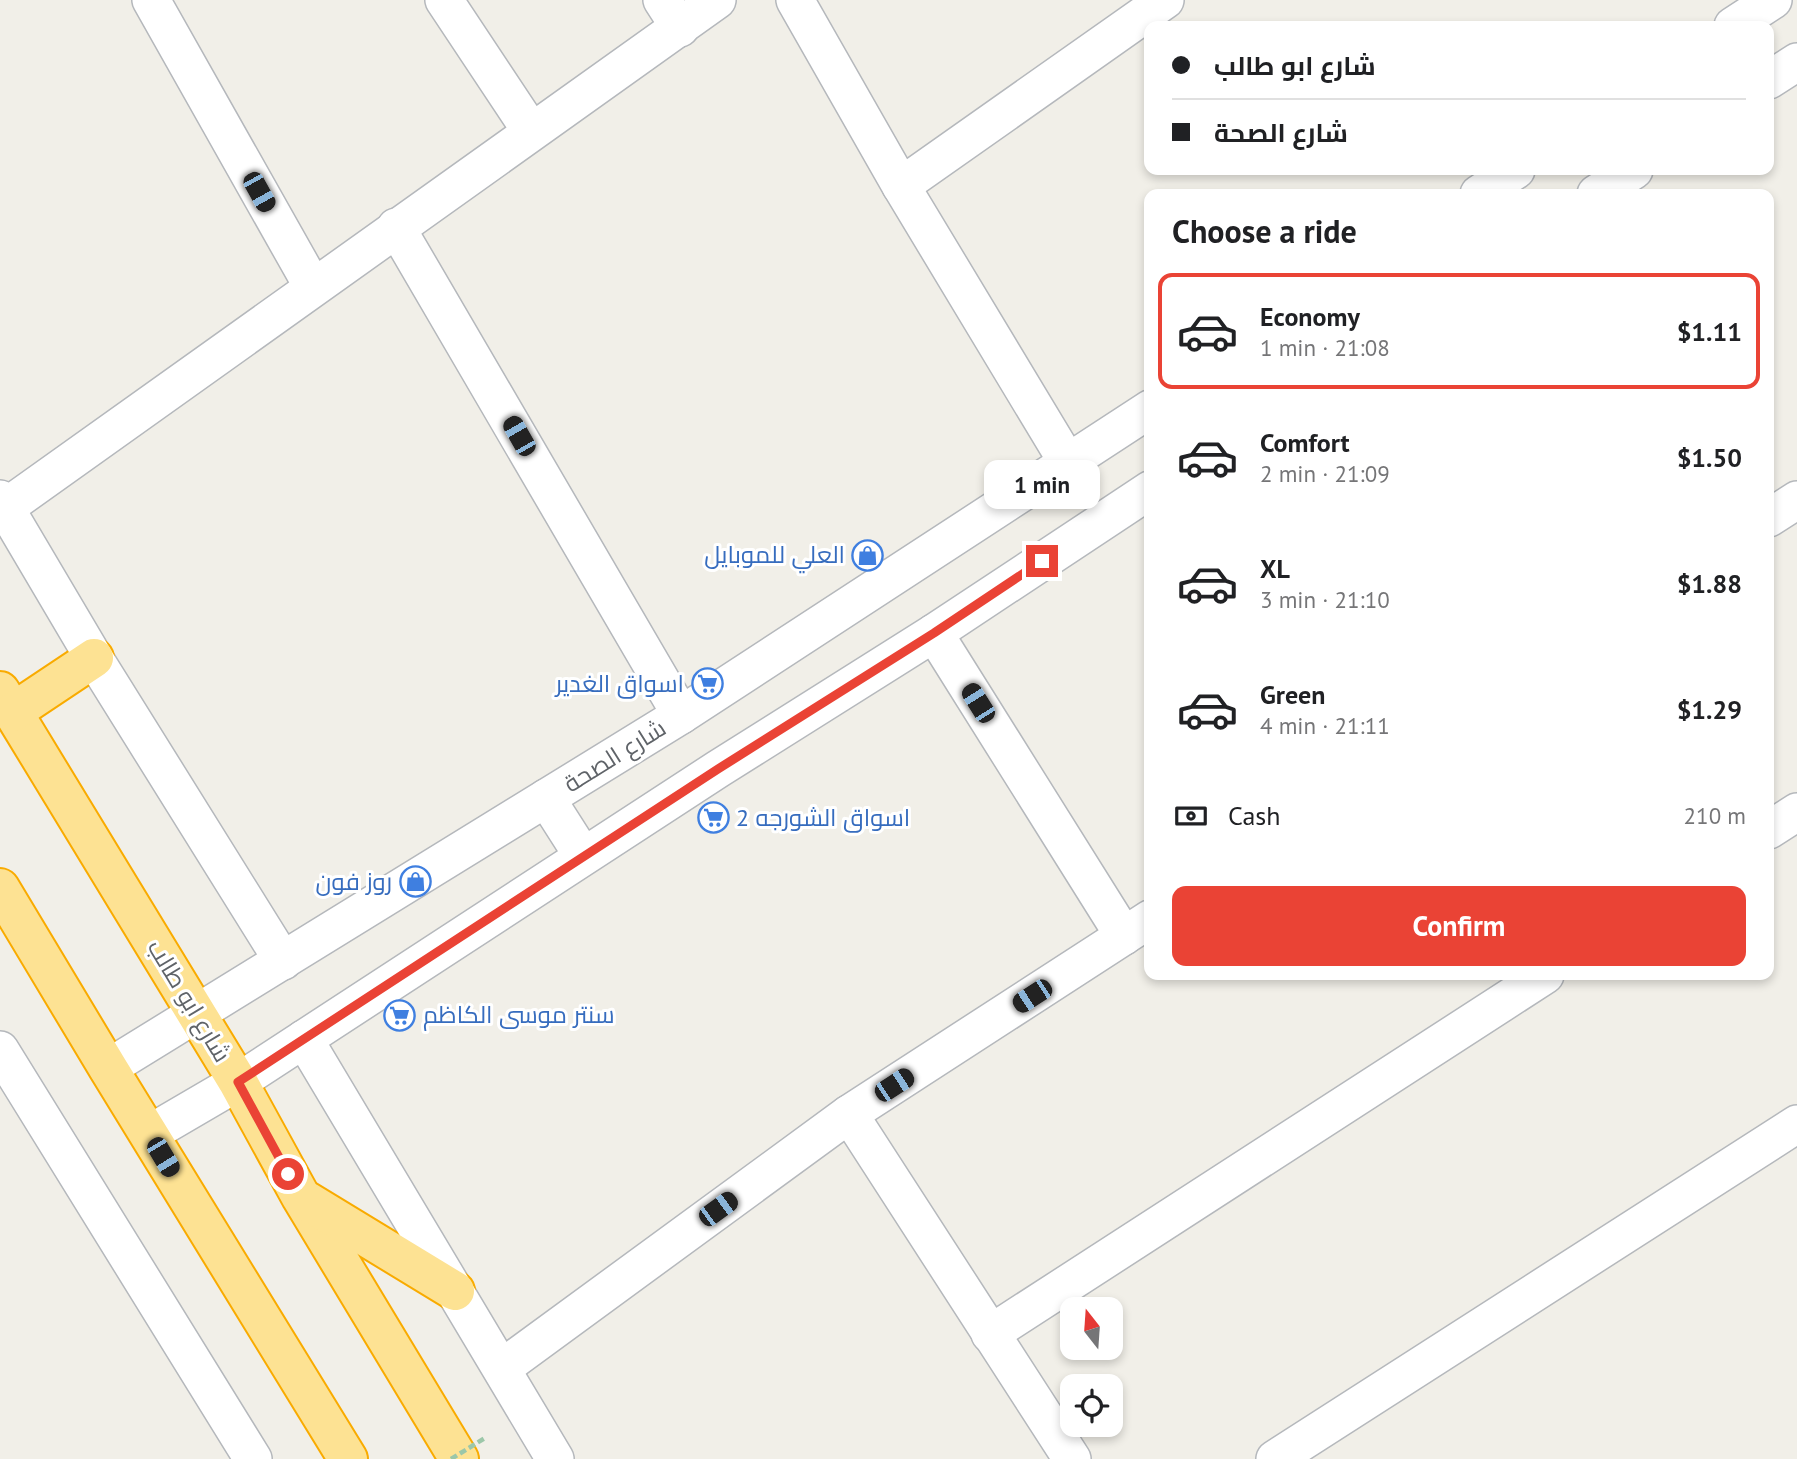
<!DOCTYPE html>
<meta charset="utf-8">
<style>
:root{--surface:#fff;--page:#f6f6f6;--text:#202124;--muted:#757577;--line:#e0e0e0;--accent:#ea4335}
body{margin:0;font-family:"PT Sans",Cairo,sans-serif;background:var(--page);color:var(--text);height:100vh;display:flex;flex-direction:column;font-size:26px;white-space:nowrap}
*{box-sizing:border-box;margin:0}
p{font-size:23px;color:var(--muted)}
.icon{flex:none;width:38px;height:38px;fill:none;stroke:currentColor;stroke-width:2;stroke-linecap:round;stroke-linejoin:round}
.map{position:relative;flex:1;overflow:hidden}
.drawer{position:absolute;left:1144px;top:189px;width:630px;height:791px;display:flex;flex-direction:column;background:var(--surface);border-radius:14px;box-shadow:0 4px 10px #0003}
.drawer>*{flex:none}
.top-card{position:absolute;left:1144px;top:21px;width:630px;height:154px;border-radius:14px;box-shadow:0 4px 10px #0003;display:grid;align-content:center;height:154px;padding:0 28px;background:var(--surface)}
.needle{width:46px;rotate:343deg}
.tools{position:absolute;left:1060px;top:1297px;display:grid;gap:14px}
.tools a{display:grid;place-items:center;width:63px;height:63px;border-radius:14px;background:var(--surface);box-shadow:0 4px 10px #0003;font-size:35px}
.end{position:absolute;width:32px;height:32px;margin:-16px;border:9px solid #ea4335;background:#fff;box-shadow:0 0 0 4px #fff}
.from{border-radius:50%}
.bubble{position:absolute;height:49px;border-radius:14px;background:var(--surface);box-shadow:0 4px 10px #0003;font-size:23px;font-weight:600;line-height:49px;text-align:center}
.car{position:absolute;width:21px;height:42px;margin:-21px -10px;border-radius:9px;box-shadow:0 0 5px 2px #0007;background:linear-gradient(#222 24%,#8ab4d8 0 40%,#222 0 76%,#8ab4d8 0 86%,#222 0)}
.top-card b{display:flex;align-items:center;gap:24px;height:66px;font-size:26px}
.top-card b+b{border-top:2px solid var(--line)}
.top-card i{width:18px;height:18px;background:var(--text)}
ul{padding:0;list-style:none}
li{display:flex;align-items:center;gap:21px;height:116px;margin:0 14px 10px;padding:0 14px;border:4px solid transparent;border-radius:14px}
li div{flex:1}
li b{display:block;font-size:26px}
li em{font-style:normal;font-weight:600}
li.active{border-color:var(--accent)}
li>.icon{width:63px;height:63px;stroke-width:1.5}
h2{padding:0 28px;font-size:32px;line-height:84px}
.pay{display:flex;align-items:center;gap:18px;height:77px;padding:0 28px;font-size:26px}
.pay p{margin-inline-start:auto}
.cta{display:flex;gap:14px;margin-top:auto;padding:14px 28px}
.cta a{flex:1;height:80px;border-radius:14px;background:var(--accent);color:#fff;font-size:28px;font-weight:600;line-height:80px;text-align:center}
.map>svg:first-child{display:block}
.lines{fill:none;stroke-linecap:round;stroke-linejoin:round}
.minor-casing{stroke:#b5b8bc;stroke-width:40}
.highway-casing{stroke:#f9ab00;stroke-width:42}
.minor{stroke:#fff;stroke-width:37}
.highway{stroke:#fde293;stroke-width:38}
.path-bridge{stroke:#9cc7a9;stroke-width:4.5;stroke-dasharray:7 3.5;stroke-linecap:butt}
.route{stroke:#ea4335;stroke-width:9}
.labels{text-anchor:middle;stroke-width:6;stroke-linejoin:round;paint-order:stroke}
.shop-label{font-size:24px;fill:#366cbe;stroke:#fff;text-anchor:end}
.street-label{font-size:24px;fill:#5f6368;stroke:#fff}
</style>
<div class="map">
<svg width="1797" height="1459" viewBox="0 0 1797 1459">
<rect width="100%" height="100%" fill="#f1efe8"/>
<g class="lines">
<defs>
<g id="minor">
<path d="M151,0L313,287"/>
<path d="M444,0L531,131"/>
<path d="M662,0L680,28"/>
<path d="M795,0L901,186L1068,463"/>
<path d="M1733,26L1773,0"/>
<path d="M1769,80L1797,62"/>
<path d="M901,186L1165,0"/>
<path d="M1479,194L1516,170"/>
<path d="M1596,194L1634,170"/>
<path d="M396,227L681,715"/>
<path d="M0,499L94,658L283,961"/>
<path d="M5,508L717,0"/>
<path d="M1769,518L1797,500"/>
<path d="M934,633L1124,936"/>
<path d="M546,798L583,856"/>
<path d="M1769,830L1797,812"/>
<path d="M304,1039L555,1459"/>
<path d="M0,1050L253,1459"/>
<path d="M108,1068L681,715L1150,409"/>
<path d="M849,1114L1072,1459"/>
<path d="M149,1134L238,1082L718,769L934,633L1150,490"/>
<path d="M990,1334L1545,975"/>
<path d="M502,1368L849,1114L1150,919"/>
<path d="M1275,1459L1797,1124"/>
</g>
<g id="highway">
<path d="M0,691L238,1082L301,1197L459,1459"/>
<path d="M13,712L94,658"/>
<path d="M0,888L108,1068L348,1459"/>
<path d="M307,1201L455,1291"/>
</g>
</defs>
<use href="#minor" class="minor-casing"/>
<use href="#highway" class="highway-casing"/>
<use href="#minor" class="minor"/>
<use href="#highway" class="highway"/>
<path class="path-bridge" d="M451,1459L485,1438"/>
</g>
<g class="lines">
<path class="route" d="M288,1174L238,1082L718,769L934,633L1042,561"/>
</g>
<defs>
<symbol id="shop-ring" viewBox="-11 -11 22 22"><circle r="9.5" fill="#fff" stroke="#3f7fe0" stroke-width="1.5"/><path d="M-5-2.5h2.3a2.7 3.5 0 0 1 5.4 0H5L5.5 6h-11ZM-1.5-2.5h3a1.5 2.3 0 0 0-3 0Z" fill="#3f7fe0"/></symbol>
<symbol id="supermarket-ring" viewBox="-11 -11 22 22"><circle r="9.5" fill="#fff" stroke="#3f7fe0" stroke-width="1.5"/><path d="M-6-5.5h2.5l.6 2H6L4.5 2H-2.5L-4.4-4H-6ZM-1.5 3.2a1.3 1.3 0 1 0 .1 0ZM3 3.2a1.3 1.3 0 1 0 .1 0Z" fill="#3f7fe0"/></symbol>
</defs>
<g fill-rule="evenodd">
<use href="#shop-ring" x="850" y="538" width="35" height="35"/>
<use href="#supermarket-ring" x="690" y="666" width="35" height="35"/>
<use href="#supermarket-ring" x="696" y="800" width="35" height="35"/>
<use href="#shop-ring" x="398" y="864" width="35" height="35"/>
<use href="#supermarket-ring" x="382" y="998" width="35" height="35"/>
</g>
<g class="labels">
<g class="shop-label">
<text x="845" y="563">العلي للموبايل</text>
<text x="684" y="692">اسواق الغدير</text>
<text x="736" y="826" text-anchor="start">اسواق الشورجه 2</text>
<text x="392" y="890">روز فون</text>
<text x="423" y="1023" text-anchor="start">سنتر موسى الكاظم</text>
</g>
<g class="street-label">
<text transform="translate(615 756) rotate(-32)" y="8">شارع الصحة</text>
<text transform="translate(189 1001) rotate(59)" y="8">شارع ابو طالب</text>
</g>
</g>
</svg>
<div class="tools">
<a><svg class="needle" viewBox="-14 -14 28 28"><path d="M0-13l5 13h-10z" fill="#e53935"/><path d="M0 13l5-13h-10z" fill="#757577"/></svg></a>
<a><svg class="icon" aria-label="locate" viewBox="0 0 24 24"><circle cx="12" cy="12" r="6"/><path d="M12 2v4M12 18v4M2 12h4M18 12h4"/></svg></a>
</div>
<i class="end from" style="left:288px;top:1174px"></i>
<i class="end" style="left:1042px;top:561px"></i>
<div class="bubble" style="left:984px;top:460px;width:116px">1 min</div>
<i class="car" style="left:259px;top:192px;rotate:151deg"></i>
<i class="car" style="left:519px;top:436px;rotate:330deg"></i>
<i class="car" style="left:978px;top:703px;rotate:328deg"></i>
<i class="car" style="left:1032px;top:996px;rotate:237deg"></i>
<i class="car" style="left:894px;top:1085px;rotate:57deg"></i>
<i class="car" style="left:163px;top:1157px;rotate:149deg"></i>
<i class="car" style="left:718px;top:1209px;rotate:54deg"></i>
<div class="top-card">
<b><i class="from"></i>شارع ابو طالب</b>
<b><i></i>شارع الصحة</b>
</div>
<section class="drawer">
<h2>Choose a ride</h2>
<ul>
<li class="active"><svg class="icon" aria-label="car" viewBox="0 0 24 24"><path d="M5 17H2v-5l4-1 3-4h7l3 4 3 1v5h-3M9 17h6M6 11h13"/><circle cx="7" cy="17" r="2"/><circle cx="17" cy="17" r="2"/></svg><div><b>Economy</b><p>1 min · 21:08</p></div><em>$1.11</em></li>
<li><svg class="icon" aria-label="car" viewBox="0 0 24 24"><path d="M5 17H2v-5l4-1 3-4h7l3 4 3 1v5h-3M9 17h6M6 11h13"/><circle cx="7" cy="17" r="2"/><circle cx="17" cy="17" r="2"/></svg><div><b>Comfort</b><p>2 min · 21:09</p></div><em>$1.50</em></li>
<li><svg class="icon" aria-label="car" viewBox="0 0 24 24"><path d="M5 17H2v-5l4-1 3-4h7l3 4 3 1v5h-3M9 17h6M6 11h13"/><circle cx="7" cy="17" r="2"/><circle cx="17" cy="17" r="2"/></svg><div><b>XL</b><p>3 min · 21:10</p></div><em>$1.88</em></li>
<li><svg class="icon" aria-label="car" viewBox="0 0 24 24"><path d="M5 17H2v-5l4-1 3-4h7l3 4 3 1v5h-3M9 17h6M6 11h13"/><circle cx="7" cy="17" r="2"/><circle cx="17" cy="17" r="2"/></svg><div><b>Green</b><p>4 min · 21:11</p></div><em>$1.29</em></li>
</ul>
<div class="pay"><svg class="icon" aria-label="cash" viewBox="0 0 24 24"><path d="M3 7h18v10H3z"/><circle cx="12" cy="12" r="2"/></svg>Cash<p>210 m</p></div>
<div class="cta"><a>Confirm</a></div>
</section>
</div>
